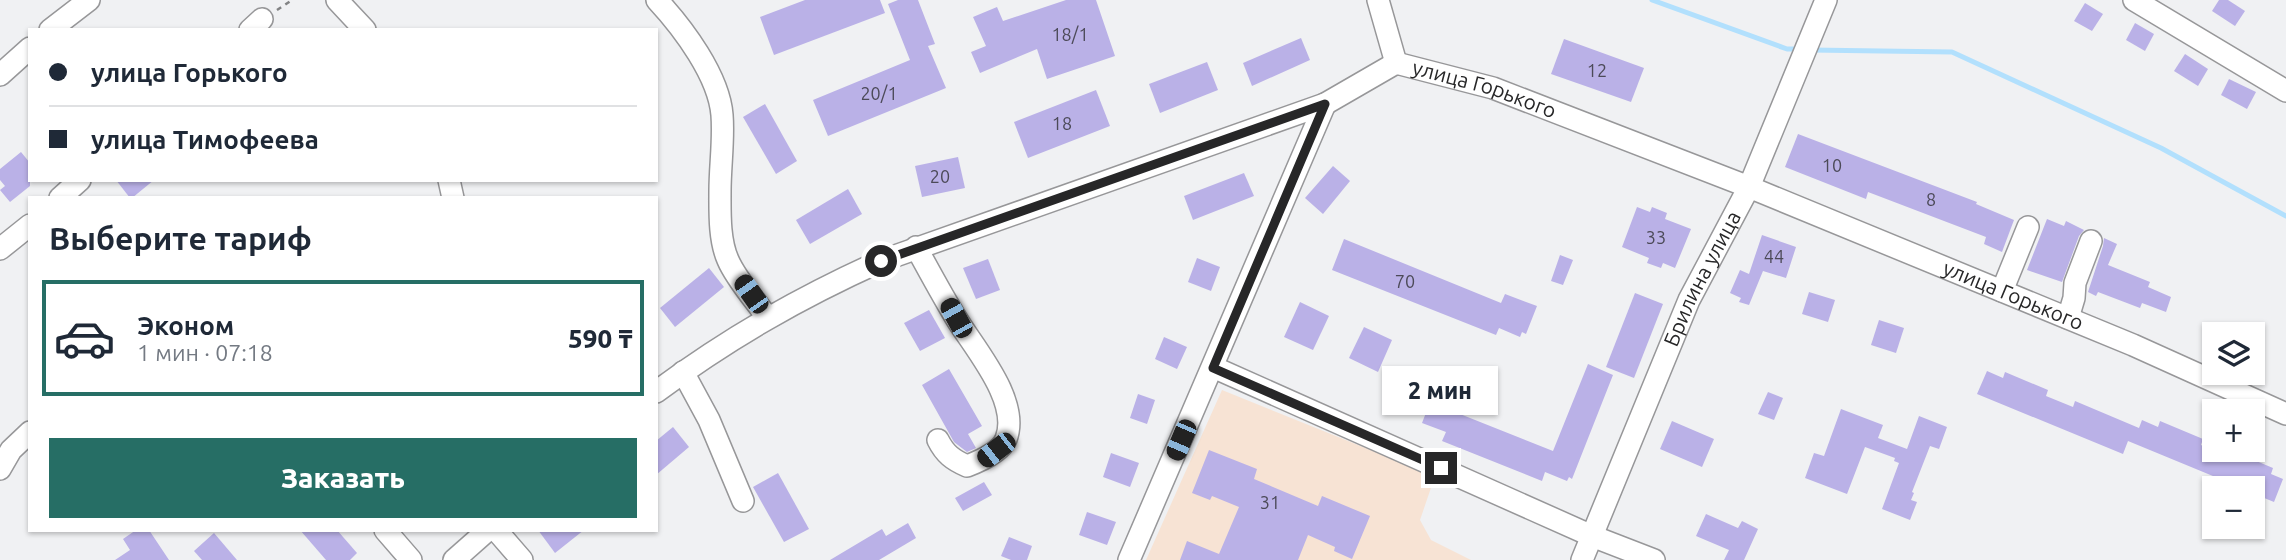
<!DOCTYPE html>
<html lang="ru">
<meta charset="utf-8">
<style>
:root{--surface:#fff;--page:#f6f6f7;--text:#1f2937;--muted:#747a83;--line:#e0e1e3;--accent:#266e65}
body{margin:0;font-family:Ubuntu,sans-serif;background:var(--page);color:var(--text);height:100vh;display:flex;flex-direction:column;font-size:26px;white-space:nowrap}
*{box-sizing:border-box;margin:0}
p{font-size:23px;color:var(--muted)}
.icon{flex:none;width:38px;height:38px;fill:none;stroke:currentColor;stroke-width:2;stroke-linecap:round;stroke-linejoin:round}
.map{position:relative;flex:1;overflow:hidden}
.drawer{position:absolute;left:28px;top:196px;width:630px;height:336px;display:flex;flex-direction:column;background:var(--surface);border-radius:0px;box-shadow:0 2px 5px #0004}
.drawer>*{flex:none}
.guide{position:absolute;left:28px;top:28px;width:630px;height:154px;border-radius:0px;box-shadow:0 2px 5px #0004;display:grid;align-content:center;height:154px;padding:0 21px;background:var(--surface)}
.controls{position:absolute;left:2202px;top:322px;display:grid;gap:14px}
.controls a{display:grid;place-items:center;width:63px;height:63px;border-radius:0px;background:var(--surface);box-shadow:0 2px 5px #0004;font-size:35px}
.end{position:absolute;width:32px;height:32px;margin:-16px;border:9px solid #272728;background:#fff;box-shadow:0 0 0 4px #fff}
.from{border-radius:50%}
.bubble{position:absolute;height:49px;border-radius:0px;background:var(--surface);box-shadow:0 2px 5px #0004;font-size:23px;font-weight:800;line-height:49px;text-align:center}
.car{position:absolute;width:21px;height:42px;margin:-21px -10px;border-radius:9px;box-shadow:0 0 5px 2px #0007;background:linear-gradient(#222 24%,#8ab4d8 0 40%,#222 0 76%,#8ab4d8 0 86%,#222 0)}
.guide b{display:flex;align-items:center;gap:24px;height:66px;font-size:26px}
.guide b+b{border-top:2px solid var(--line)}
.guide i{width:18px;height:18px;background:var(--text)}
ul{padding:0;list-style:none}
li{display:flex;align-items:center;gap:21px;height:116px;margin:0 14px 10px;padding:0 7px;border:4px solid var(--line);border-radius:0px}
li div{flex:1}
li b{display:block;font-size:26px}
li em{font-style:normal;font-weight:800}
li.current{border-color:var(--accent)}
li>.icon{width:63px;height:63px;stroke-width:1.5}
h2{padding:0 21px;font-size:32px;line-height:84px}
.button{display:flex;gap:14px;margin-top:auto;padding:14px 21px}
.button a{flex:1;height:80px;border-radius:0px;background:var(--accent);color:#fff;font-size:28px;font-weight:800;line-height:80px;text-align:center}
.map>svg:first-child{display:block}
.education{fill:#f7e3d4}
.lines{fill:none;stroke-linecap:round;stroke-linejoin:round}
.stream{stroke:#b2e0fd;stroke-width:5}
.building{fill:#bab1e7}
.minor-casing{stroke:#979799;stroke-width:24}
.path{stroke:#828384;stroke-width:2.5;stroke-dasharray:5 5;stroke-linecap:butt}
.minor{stroke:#fff;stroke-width:21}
.route{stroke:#272728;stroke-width:9}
.labels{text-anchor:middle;stroke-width:5;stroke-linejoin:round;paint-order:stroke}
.number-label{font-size:18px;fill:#4c4a58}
.street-label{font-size:21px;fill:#272728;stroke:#f0f1f3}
</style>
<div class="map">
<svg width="2286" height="560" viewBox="0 0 2286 560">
<rect width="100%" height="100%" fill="#f0f1f3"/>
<path class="education" d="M1222,390L1435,476L1420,520L1431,540L1471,560H1146Z"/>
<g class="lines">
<g class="stream">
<path d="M1652,0L1787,49H1801"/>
<path d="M1811,50L1952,52L2161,148L2286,216"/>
</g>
</g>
<g class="building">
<path d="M805,0H880L885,13L774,55L760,17Z"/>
<path d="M898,0H918L935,44L928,46L946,88L828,136L813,100L910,60L888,4Z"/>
<path d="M1066,0H1096L1115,56L1047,79L1037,49L980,73L971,52L986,46L973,17L997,7L1003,21Z"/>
<path d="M2219,0H2228L2245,11L2235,26L2212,11Z"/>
<path d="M2085,3L2103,14L2092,31L2074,21Z"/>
<path d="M2135,23L2154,34L2145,51L2126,40Z"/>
<path d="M1301,38L1310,60L1252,86L1243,63Z"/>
<path d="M1564,39L1644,68L1631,102L1551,74Z"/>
<path d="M2185,54L2208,69L2198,86L2174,71Z"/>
<path d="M1207,62L1218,90L1160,113L1149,84Z"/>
<path d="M2229,79L2256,92L2247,109L2221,95Z"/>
<path d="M1096,90L1110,126L1028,158L1014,122Z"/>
<path d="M765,104L797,161L776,174L743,117Z"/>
<path d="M1798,134L1977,202L1976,204L2014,220L2002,252L1984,244L1986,237L1868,192L1866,199L1785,167Z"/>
<path d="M21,152L30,163V186L10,202L0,190L5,186L0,180V169Z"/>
<path d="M958,157L965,188L922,197L915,166Z"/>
<path d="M1333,166L1350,181L1323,214L1305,198Z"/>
<path d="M1244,173L1254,196L1193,220L1184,196Z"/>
<path d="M116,180H154L132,198H130Z"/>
<path d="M848,189L862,214L810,244L796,220Z"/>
<path d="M1637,207L1650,212L1652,207L1667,213L1665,219L1691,229L1675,268L1663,263L1661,268L1647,263L1649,258L1622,247Z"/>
<path d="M2047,219L2064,226L2066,221L2084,230L2079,236L2062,282L2027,270Z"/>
<path d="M1762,235L1796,247L1786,278L1763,271L1749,305L1739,302L1741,298L1730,293L1740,270L1749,274Z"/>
<path d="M2104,238L2117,244L2108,265L2150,282L2148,287L2171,297L2166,312L2142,303L2140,308L2098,292L2096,296L2088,292L2103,246Z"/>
<path d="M1344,239L1501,303L1505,294L1537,306L1526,334L1522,332L1520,337L1499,328L1496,335L1332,270Z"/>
<path d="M1560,255L1573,260L1563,285L1551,281Z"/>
<path d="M1197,258L1220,267L1211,291L1188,282Z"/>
<path d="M988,259L1000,290L976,299L963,268Z"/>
<path d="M709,268L724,287L675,327L660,308Z"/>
<path d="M1809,292L1835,300L1828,322L1802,314Z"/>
<path d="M1635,293L1663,304L1634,378L1606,367Z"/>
<path d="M1300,302L1329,316L1313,350L1284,337Z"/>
<path d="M929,310L945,338L920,351L904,323Z"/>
<path d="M1879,320L1904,328L1896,353L1871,345Z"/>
<path d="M1364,327L1392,340L1378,372L1349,358Z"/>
<path d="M1164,337L1187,347L1177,369L1155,359Z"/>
<path d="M1588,364L1613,375L1572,479L1569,477L1567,481L1545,472L1542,481L1442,441L1446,432L1422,423L1434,392L1460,403L1458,407L1462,408L1460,414L1553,451Z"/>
<path d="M949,369L982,426L968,434L976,448L967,452L954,442L922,385Z"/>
<path d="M1987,371L2003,378L2005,372L2048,390L2046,396L2073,407L2075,401L2139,428L2142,420L2158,427L2160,421L2203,439L2201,445L2228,456L2230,450L2273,468L2271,474L2283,479L2274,502L2252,493V488H2242L2128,441L2123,454L1977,394Z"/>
<path d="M1768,392L1783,398L1774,420L1758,414Z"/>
<path d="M1138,394L1155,400L1147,424L1130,418Z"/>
<path d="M1841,409L1883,425L1878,438L1907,449L1919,416L1947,427L1939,449L1930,446L1912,492L1914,493L1911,500L1917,502L1910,520L1882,509L1899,463L1894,461L1895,458L1865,447L1847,494L1805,478L1814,453L1824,456Z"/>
<path d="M1672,421L1714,439L1702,467L1660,449Z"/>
<path d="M673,427L689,447L656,475V441Z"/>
<path d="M1209,450L1257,469L1254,479L1318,506L1322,496L1370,516L1352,559L1334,551L1335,547L1308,535L1298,560H1180L1187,541L1219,554L1239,507L1212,496L1210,500L1192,493Z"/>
<path d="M1111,453L1139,463L1130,487L1103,477Z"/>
<path d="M778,473L809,529L784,542L753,487Z"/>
<path d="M984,482L992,495L963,511L955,498Z"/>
<path d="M1087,512L1116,522L1107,545L1079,535Z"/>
<path d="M1706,514L1738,528L1742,521L1758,529L1744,560H1724L1729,550L1696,536Z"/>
<path d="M908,523L916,538L879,560H830L882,529L886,536Z"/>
<path d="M136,530H149L169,560H115L130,550L123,539Z"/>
<path d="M300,530H337L357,553L350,560H326Z"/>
<path d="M538,530H584L555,553Z"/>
<path d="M214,533L237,560H202L194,551Z"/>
<path d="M1009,537L1032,546L1027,560H1011L1001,556Z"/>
</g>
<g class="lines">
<defs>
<g id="minor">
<path d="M337,0L365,30"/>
<path d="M657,0C683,28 719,76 722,115C724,140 720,166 720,191C720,212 719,240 728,260C736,279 755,300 767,317"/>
<path d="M1378,0L1396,63"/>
<path d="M2134,0L2286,91"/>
<path d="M50,30L89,0"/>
<path d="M250,30L262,19"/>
<path d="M0,75L30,48"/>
<path d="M449,180L453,198"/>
<path d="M60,198L80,180"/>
<path d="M916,247C929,271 942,295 956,318C974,348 1021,401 1006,439C1001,452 980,461 967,466C953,460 945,454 938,440"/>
<path d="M0,249L30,225"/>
<path d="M2002,291L2028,227"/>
<path d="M2068,318L2074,298L2075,283L2091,241"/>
<path d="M1213,367L1592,536L1654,560"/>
<path d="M683,372L709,420L743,501"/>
<path id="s1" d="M656,392C729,338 799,298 881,261L1325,104L1396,63L1493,88L1749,187L2133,345L2286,414"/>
<path d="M0,469L11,450L30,432"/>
<path d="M385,530L411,560"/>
<path d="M496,530L522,560"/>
<path d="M454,560L488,530"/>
<path d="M1129,560L1325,104"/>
<path id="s2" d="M1582,560L1689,300L1749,187L1826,0"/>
</g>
</defs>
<use href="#minor" class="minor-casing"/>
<path class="path" d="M277,10L292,0"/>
<use href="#minor" class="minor"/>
</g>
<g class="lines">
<path class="route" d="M881,261L1325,104L1213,368L1441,468"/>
</g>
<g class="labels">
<g class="number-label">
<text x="1070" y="41">18/1</text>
<text x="1597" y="77">12</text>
<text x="879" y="100">20/1</text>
<text x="1062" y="130">18</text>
<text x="1832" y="172">10</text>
<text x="940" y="183">20</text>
<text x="1931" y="206">8</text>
<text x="1656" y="244">33</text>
<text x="1774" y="263">44</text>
<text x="1405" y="288">70</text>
<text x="1270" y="509">31</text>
</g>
<g class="street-label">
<text dy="7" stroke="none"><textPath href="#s1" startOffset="906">улица Горького</textPath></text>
<text dy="7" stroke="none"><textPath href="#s2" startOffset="306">Брилина улица</textPath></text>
<text dy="7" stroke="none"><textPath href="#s1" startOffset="1474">улица Горького</textPath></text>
</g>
</g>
</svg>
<div class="controls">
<a><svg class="icon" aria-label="layers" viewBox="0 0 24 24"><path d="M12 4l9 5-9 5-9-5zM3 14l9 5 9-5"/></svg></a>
<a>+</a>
<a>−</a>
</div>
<i class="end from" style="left:881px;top:261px"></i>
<i class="end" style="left:1441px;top:468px"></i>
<div class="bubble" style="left:1382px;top:366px;width:116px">2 мин</div>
<i class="car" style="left:751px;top:294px;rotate:325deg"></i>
<i class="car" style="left:956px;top:318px;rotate:331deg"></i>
<i class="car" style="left:1181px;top:440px;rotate:203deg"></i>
<i class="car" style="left:996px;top:450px;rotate:232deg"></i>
<div class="guide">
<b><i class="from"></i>улица Горького</b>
<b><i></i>улица Тимофеева</b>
</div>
<section class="drawer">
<h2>Выберите тариф</h2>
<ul>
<li class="current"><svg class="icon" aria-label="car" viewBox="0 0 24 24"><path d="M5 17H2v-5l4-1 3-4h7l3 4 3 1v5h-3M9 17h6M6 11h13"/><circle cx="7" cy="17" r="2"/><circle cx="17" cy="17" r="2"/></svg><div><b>Эконом</b><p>1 мин · 07:18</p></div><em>590 ₸</em></li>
</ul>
<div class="button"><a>Заказать</a></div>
</section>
</div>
